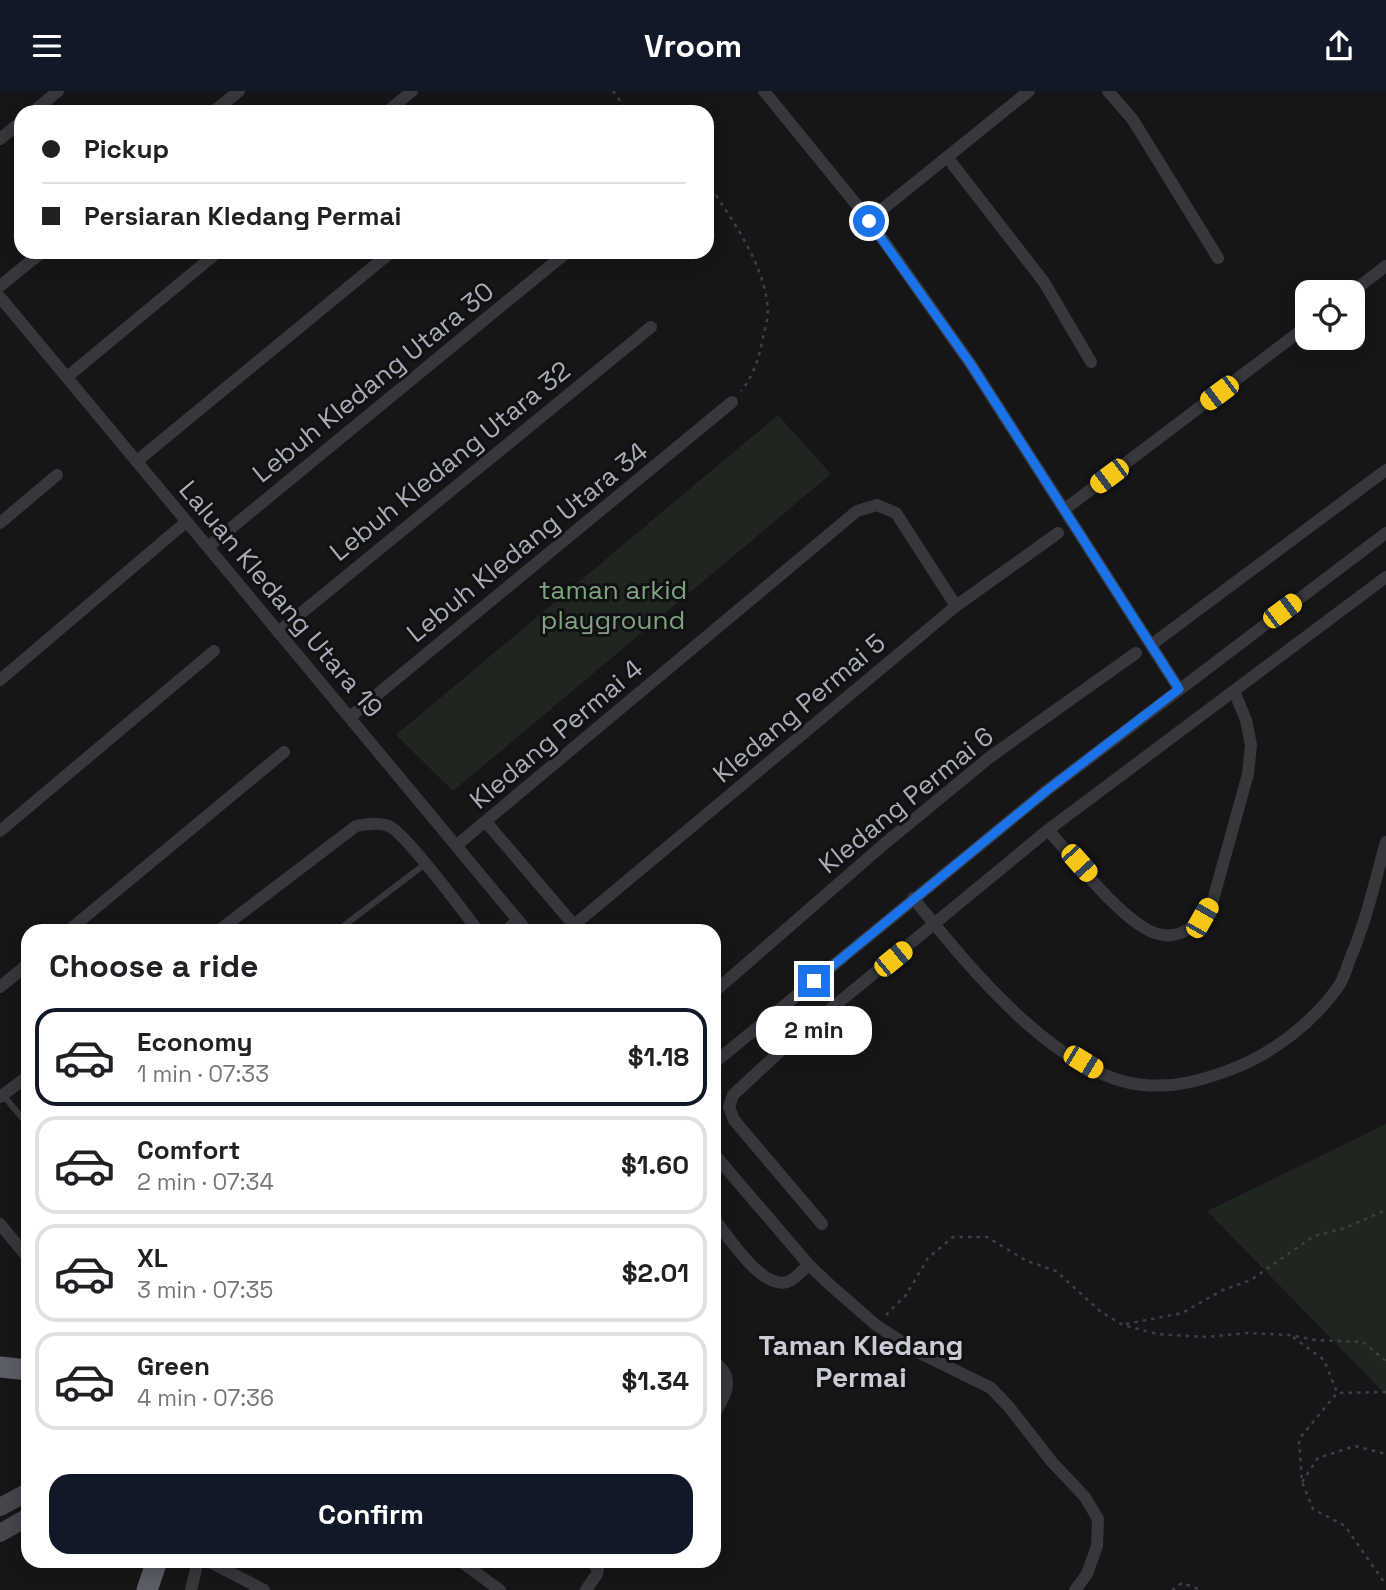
<!DOCTYPE html>
<meta charset="utf-8">
<style>
:root{--surface:#fff;--page:#f6f6f6;--text:#202124;--muted:#757577;--line:#e0e0e0;--accent:#111827}
body{margin:0;font-family:"Space Grotesk",sans-serif;background:var(--page);color:var(--text);height:100vh;display:flex;flex-direction:column;font-size:26px;white-space:nowrap}
*{box-sizing:border-box;margin:0}
p{font-size:23px;color:var(--muted)}
.icon{flex:none;width:38px;height:38px;fill:none;stroke:currentColor;stroke-width:2;stroke-linecap:round;stroke-linejoin:round}
.map{position:relative;flex:1;overflow:hidden}
.side{position:absolute;left:21px;top:833px;width:700px;height:644px;display:flex;flex-direction:column;background:var(--surface);border-radius:21px;box-shadow:0 4px 18px #0003}
.side>*{flex:none}
.banner{position:absolute;left:14px;top:14px;width:700px;height:154px;border-radius:21px;box-shadow:0 4px 18px #0003;display:grid;align-content:center;height:154px;padding:0 28px;background:var(--surface)}
.controls{position:absolute;left:1295px;top:189px;display:grid;gap:14px}
.controls a{display:grid;place-items:center;width:70px;height:70px;border-radius:14px;background:var(--surface);box-shadow:0 4px 18px #0003;font-size:35px}
.end{position:absolute;width:32px;height:32px;margin:-16px;border:9px solid #1a73e8;background:#fff;box-shadow:0 0 0 4px #fff}
.from{border-radius:50%}
.bubble{position:absolute;height:49px;border-radius:21px;background:var(--surface);box-shadow:0 4px 18px #0003;font-size:23px;font-weight:800;line-height:49px;text-align:center}
.car{position:absolute;width:21px;height:42px;margin:-21px -10px;border-radius:9px;box-shadow:0 0 5px 2px #0007;background:linear-gradient(#f5c518 24%,#345 0 40%,#f5c518 0 76%,#345 0 86%,#f5c518 0)}
.banner b{display:flex;align-items:center;gap:24px;height:66px;font-size:26px}
.banner b+b{border-top:2px solid var(--line)}
.banner i{width:18px;height:18px;background:var(--text)}
ul{padding:0;list-style:none}
li{display:flex;align-items:center;gap:21px;height:98px;margin:0 14px 10px;padding:0 14px;border:4px solid var(--line);border-radius:21px}
li div{flex:1}
li b{display:block;font-size:26px}
li em{font-style:normal;font-weight:800}
li.current{border-color:var(--accent)}
li>.icon{width:63px;height:63px;stroke-width:1.5}
h2{padding:0 28px;font-size:32px;line-height:84px}
.cta{display:flex;gap:14px;margin-top:auto;padding:14px 28px}
.cta a{flex:1;height:80px;border-radius:21px;background:var(--accent);color:#fff;font-size:28px;font-weight:800;line-height:80px;text-align:center}
header{display:flex;justify-content:space-between;align-items:center;height:91px;padding:0 28px;background:var(--accent);color:#fff;font-size:32px;font-weight:800}
.map>svg:first-child{display:block}
.green{fill:#1e261f}
.lines{fill:none;stroke-linecap:round;stroke-linejoin:round}
.path{stroke:#3d3f44;stroke-width:2.5;stroke-dasharray:3.5 5;stroke-linecap:butt}
.service{stroke:#37383d;stroke-width:6}
.minor{stroke:#37383d;stroke-width:12}
.secondary{stroke:#45474d;stroke-width:18}
.trunk{stroke:#5b5e65;stroke-width:21}
.route{stroke:#1a73e8;stroke-width:9}
.labels{text-anchor:middle;stroke-width:6;stroke-linejoin:round;paint-order:stroke}
.street-label{font-size:26px;fill:#a8adb8;stroke:#111113}
.park-label{font-size:26px;fill:#7fa381;stroke:#111113}
.neighbourhood-label{font-size:28px;font-weight:bold;fill:#c9ccd4;stroke:#111113}
</style>
<header><svg class="icon" aria-label="menu" viewBox="0 0 24 24"><path d="M4 6h16M4 12h16M4 18h16"/></svg>Vroom<svg class="icon" aria-label="share" viewBox="0 0 24 24"><path d="M12 15V3M7 8l5-5 5 5M5 13v7h14v-7"/></svg></header>
<div class="map">
<svg width="1386" height="1499" viewBox="0 0 1386 1499">
<rect width="100%" height="100%" fill="#161618"/>
<g class="green">
<path d="M778,324L831,383L453,700L396,644Z"/>
<path d="M1386,1033V1304L1207,1120Z"/>
</g>
<g class="lines">
<g class="path">
<path d="M613,0L628,21"/>
<path d="M707,90C732,130 765,172 768,220C768,228 765,238 763,246C759,267 754,284 741,300"/>
<path d="M886,1224L906,1204L928,1167L953,1146H987L1027,1170L1056,1180L1101,1221L1123,1234L1157,1243L1207,1246L1246,1242L1290,1244L1315,1249L1363,1251L1386,1270"/>
<path d="M1126,1233L1182,1222L1223,1199L1251,1189L1314,1145L1345,1137L1386,1119"/>
<path d="M1293,1246L1324,1269L1337,1301"/>
<path d="M1386,1301L1337,1302L1299,1348L1302,1391L1313,1418L1345,1435L1386,1494"/>
<path d="M1302,1391L1318,1367L1355,1355L1386,1363"/>
<path d="M1172,1499L1182,1492L1202,1499"/>
</g>
<g class="service">
<path d="M337,840L425,773"/>
<path d="M3,1004L28,1034"/>
</g>
<g class="minor">
<path d="M764,0L869,129L970,272L1179,598"/>
<path d="M1108,0L1133,29L1218,167"/>
<path d="M33,21L58,0"/>
<path d="M213,21L239,0"/>
<path d="M387,21L412,0"/>
<path d="M0,48L21,31"/>
<path d="M947,66L1044,191L1091,271"/>
<path d="M869,129L1029,0"/>
<path d="M0,195L42,161"/>
<path d="M1352,201L1386,175"/>
<path d="M0,206L527,840"/>
<path d="M67,286L218,161"/>
<path d="M137,370L391,161"/>
<path d="M1065,418L1307,235"/>
<path d="M0,432L57,384"/>
<path d="M208,456L567,161"/>
<path d="M278,541L651,236"/>
<path d="M1151,554L1386,379"/>
<path d="M0,589L186,431"/>
<path d="M350,626L732,311"/>
<path d="M486,731L579,840"/>
<path d="M1048,739C1071,764 1126,836 1158,843C1185,850 1201,829 1213,809L1248,683L1251,654L1246,629L1234,600"/>
<path d="M0,740L214,560"/>
<path d="M457,754L857,420L877,414L896,422L956,515"/>
<path d="M913,807C965,871 1057,987 1144,994C1176,997 1203,989 1232,978C1274,962 1315,930 1340,893C1344,886 1347,876 1350,868C1366,831 1375,790 1386,751"/>
<path d="M574,834L956,515L1058,442"/>
<path d="M68,840L284,661"/>
<path d="M218,840L356,735C368,733 378,731 389,735C405,742 464,821 478,840"/>
<path d="M505,840L518,829"/>
<path d="M0,896L28,873"/>
<path d="M714,901L883,754L990,666L1136,562"/>
<path d="M714,972L1046,700L1386,442"/>
<path d="M0,1006L28,985"/>
<path d="M714,1063L809,1174L829,1193L876,1234L914,1259L991,1297L1009,1316L1052,1371L1085,1406L1098,1428L1097,1455L1087,1483L1075,1499"/>
<path d="M714,1128C729,1146 761,1198 787,1191C795,1189 802,1179 809,1174"/>
<path d="M0,1133L28,1167"/>
<path d="M822,1133L734,1029L729,1016L733,1004L787,954L1048,739L1386,486"/>
<path d="M714,1271C736,1286 726,1305 714,1323"/>
<path d="M208,1470L264,1499"/>
<path d="M460,1470L500,1499"/>
<path d="M191,1499L198,1470"/>
<path d="M586,1499L597,1483L598,1478L591,1470"/>
</g>
<g class="secondary">
<path d="M0,1416L28,1401"/>
<path d="M0,1442L28,1426"/>
</g>
<g class="trunk">
<path d="M0,1276L28,1279"/>
<path d="M147,1499L157,1470"/>
</g>
</g>
<g class="lines">
<path class="route" d="M814,890L1046,700L1179,598L970,272L869,130"/>
</g>
<g class="labels">
<g class="street-label">
<text transform="translate(373 291) rotate(-39)" y="9">Lebuh Kledang Utara 30</text>
<text transform="translate(450 370) rotate(-39)" y="9">Lebuh Kledang Utara 32</text>
<text transform="translate(527 451) rotate(-39)" y="9">Lebuh Kledang Utara 34</text>
<text transform="translate(281 508) rotate(50)" y="9">Laluan Kledang Utara 19</text>
<text transform="translate(799 617) rotate(-40)" y="9">Kledang Permai 5</text>
<text transform="translate(556 643) rotate(-40)" y="9">Kledang Permai 4</text>
<text transform="translate(906 709) rotate(-39)" y="9">Kledang Permai 6</text>
</g>
<g class="park-label">
<text x="613" y="508">taman arkid<tspan x="613" dy="30">playground</tspan></text>
</g>
<g class="neighbourhood-label">
<text x="861" y="1264">Taman Kledang<tspan x="861" dy="32">Permai</tspan></text>
</g>
</g>
</svg>
<div class="controls">
<a><svg class="icon" aria-label="locate" viewBox="0 0 24 24"><circle cx="12" cy="12" r="6"/><path d="M12 2v4M12 18v4M2 12h4M18 12h4"/></svg></a>
</div>
<i class="end from" style="left:869px;top:130px"></i>
<i class="end" style="left:814px;top:890px"></i>
<div class="bubble" style="left:756px;top:915px;width:116px">2 min</div>
<i class="car" style="left:1219px;top:302px;rotate:233deg"></i>
<i class="car" style="left:1109px;top:385px;rotate:233deg"></i>
<i class="car" style="left:1282px;top:520px;rotate:53deg"></i>
<i class="car" style="left:1079px;top:772px;rotate:138deg"></i>
<i class="car" style="left:1202px;top:827px;rotate:30deg"></i>
<i class="car" style="left:893px;top:868px;rotate:51deg"></i>
<i class="car" style="left:1083px;top:971px;rotate:121deg"></i>
<div class="banner">
<b><i class="from"></i>Pickup</b>
<b><i></i>Persiaran Kledang Permai</b>
</div>
<section class="side">
<h2>Choose a ride</h2>
<ul>
<li class="current"><svg class="icon" aria-label="car" viewBox="0 0 24 24"><path d="M5 17H2v-5l4-1 3-4h7l3 4 3 1v5h-3M9 17h6M6 11h13"/><circle cx="7" cy="17" r="2"/><circle cx="17" cy="17" r="2"/></svg><div><b>Economy</b><p>1 min · 07:33</p></div><em>$1.18</em></li>
<li><svg class="icon" aria-label="car" viewBox="0 0 24 24"><path d="M5 17H2v-5l4-1 3-4h7l3 4 3 1v5h-3M9 17h6M6 11h13"/><circle cx="7" cy="17" r="2"/><circle cx="17" cy="17" r="2"/></svg><div><b>Comfort</b><p>2 min · 07:34</p></div><em>$1.60</em></li>
<li><svg class="icon" aria-label="car" viewBox="0 0 24 24"><path d="M5 17H2v-5l4-1 3-4h7l3 4 3 1v5h-3M9 17h6M6 11h13"/><circle cx="7" cy="17" r="2"/><circle cx="17" cy="17" r="2"/></svg><div><b>XL</b><p>3 min · 07:35</p></div><em>$2.01</em></li>
<li><svg class="icon" aria-label="car" viewBox="0 0 24 24"><path d="M5 17H2v-5l4-1 3-4h7l3 4 3 1v5h-3M9 17h6M6 11h13"/><circle cx="7" cy="17" r="2"/><circle cx="17" cy="17" r="2"/></svg><div><b>Green</b><p>4 min · 07:36</p></div><em>$1.34</em></li>
</ul>
<div class="cta"><a>Confirm</a></div>
</section>
</div>
